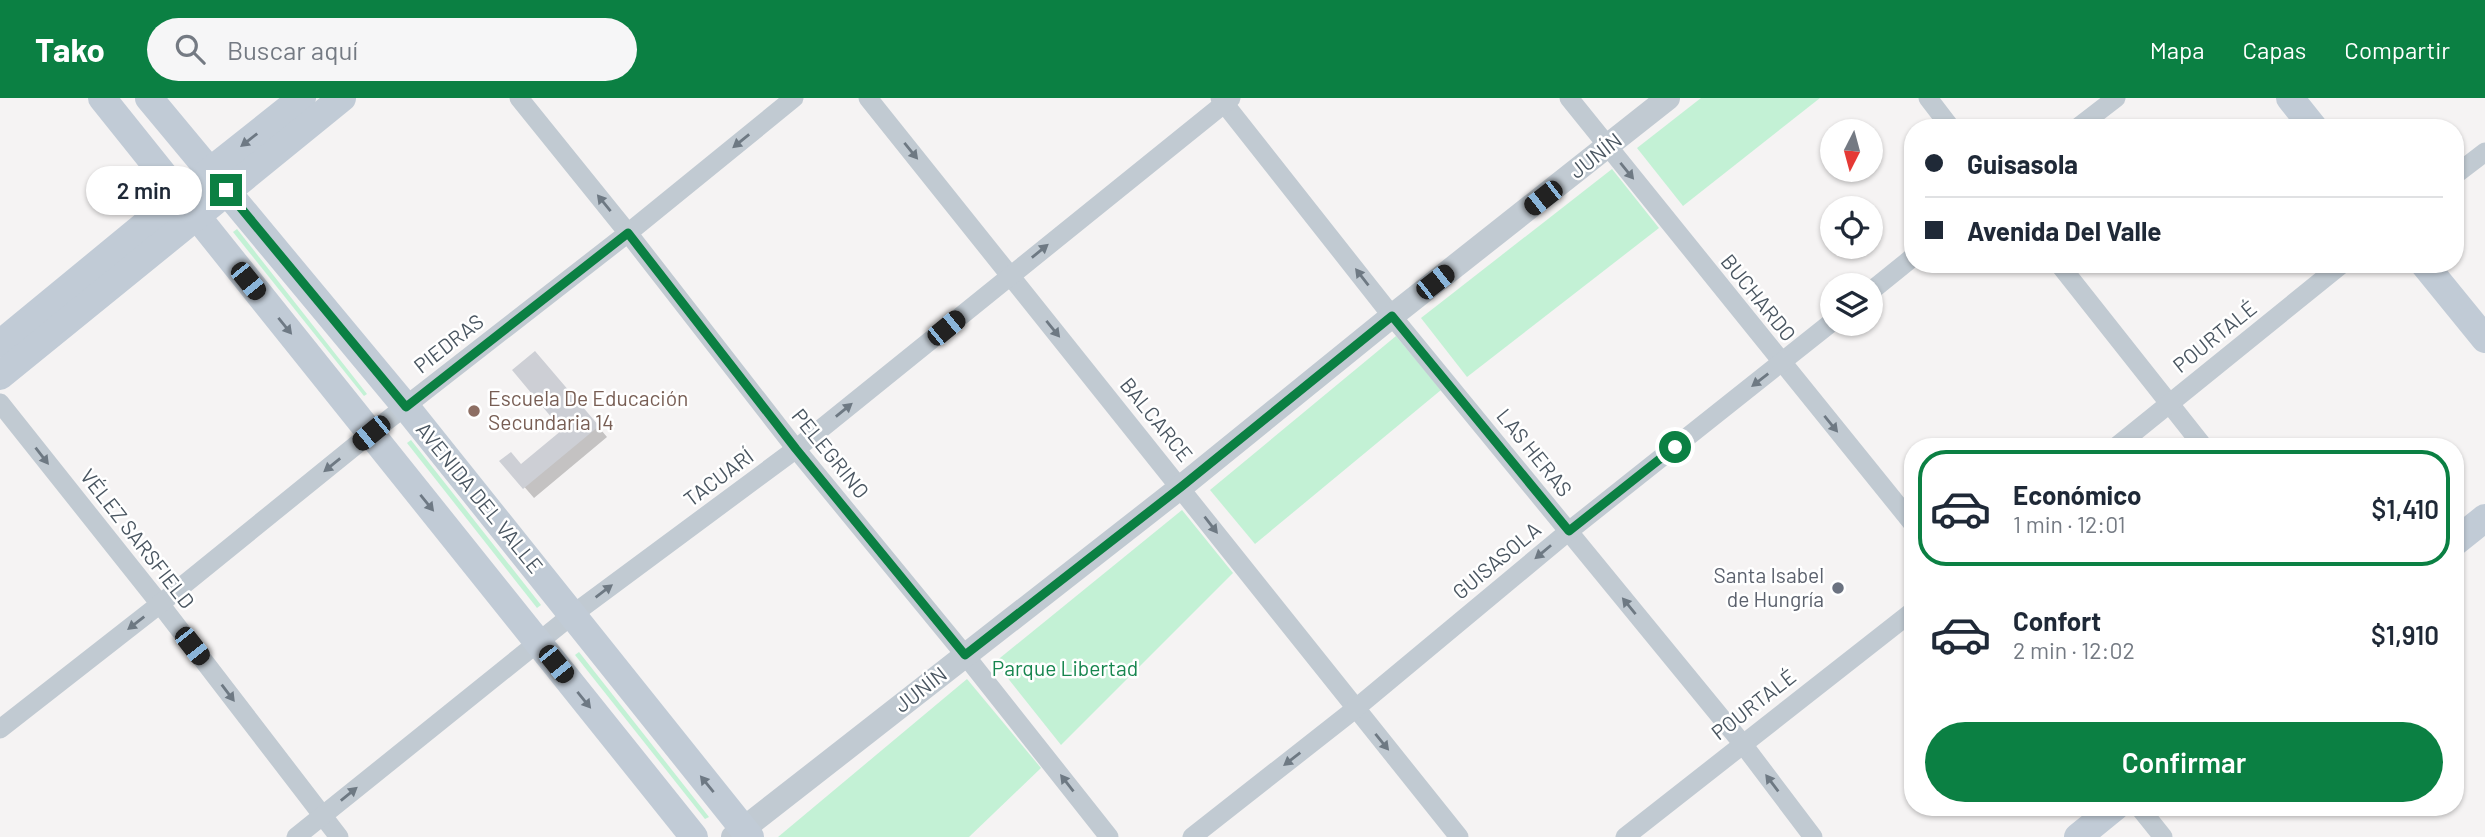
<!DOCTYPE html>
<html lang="es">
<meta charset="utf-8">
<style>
:root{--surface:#fff;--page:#f6f6f7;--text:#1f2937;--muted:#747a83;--line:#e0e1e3;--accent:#0b8043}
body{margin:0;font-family:Barlow,sans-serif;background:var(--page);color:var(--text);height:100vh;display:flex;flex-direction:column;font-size:26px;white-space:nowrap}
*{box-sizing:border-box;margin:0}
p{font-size:23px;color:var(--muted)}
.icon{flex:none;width:38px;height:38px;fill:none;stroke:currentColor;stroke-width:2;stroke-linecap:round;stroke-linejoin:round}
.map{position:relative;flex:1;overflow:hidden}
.drawer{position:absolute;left:1904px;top:340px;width:560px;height:378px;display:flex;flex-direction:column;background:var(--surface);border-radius:28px;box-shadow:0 2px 5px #0004}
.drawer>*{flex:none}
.hud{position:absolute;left:1904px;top:21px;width:560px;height:154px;border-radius:28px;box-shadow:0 2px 5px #0004;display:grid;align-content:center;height:154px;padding:0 21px;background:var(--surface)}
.needle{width:46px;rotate:186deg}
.tools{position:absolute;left:1820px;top:21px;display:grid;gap:14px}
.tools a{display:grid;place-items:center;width:63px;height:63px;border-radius:50%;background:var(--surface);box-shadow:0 2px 5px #0004;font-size:35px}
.end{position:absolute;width:32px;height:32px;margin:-16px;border:9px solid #0b8043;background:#fff;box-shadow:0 0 0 4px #fff}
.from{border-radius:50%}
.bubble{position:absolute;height:49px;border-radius:24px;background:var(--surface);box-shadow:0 2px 5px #0004;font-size:23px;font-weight:600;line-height:49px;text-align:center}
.car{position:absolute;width:21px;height:42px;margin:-21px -10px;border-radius:9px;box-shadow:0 0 5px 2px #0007;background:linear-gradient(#222 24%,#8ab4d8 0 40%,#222 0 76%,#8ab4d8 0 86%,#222 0)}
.hud b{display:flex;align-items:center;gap:24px;height:66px;font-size:26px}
.hud b+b{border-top:2px solid var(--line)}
.hud i{width:18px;height:18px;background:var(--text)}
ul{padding:12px 0 0;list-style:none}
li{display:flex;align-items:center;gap:21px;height:116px;margin:0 14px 10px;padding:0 7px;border:4px solid transparent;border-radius:28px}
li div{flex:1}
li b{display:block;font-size:26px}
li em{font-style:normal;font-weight:600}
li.on{border-color:var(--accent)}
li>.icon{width:63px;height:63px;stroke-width:1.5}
.cta{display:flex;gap:14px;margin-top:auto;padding:14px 21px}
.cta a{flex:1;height:80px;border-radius:42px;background:var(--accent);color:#fff;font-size:28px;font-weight:600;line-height:80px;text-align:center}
header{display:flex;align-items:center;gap:42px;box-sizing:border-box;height:98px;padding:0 35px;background:var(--accent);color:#fff}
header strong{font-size:33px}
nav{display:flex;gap:38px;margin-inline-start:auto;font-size:24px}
.search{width:490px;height:63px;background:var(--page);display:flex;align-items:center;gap:18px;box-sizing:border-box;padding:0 24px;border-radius:38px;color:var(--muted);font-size:26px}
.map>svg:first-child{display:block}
.green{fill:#c3f1d5}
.shadow{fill:#0003}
.building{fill:#cdcfd5}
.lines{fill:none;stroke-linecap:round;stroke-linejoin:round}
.minor{stroke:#c1cad2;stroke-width:19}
.tertiary{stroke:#c1cad2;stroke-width:24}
.secondary{stroke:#c1cbd6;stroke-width:28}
.oneway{fill:#6e7984}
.oneway2{fill:#6e7983}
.route{stroke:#0b8043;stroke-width:9}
.education-dot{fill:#8d6e63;stroke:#fff;stroke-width:2.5}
.worship-dot{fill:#6b7280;stroke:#fff;stroke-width:2.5}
.labels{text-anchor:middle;stroke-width:5;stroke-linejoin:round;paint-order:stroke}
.street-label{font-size:21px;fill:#4a5661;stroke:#fff}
.education-label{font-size:21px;fill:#785e54;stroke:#fff;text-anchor:start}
.worship-label{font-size:21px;fill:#5b616d;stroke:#fff;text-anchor:end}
.park-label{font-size:21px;fill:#17864f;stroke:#fff}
</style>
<header>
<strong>Tako</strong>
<div class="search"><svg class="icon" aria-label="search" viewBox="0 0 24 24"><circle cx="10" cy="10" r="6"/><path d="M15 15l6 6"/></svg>Buscar aquí</div>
<nav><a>Mapa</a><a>Capas</a><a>Compartir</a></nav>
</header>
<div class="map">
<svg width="2485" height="739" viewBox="0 0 2485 739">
<rect width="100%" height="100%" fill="#f5f3f3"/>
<g class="green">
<path d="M1701,0H1820L1683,108L1637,50Z"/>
<path d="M1612,71L1659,130L1467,279L1421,220Z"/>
<path d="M237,131L367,296L364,298L233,134Z"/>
<path d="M1396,238L1441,292L1255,446L1210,392Z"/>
<path d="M411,342L541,507L537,510L407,345Z"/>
<path d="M1182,412L1233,475L1061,647L995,564Z"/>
<path d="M579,554L709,719L705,721L575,557Z"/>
<path d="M967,581L1041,670L969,739H778Z"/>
</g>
<path class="shadow" d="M544,265L607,339L534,400L502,363L522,368L565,332Z"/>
<path class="building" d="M535,253L599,328L523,391L499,363L511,354L521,366L562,332L512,272Z"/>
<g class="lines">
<g class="minor">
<path d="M519,0L628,135L796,351L965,557L1109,739"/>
<path d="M868,0L1459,739"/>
<path d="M1220,0L1392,218L1742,645L1813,739"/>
<path d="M1569,0L1913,426"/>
<path d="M1928,0L1951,30"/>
<path d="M2077,30L2116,0"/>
<path d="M2455,77L2485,54"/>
<path d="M2059,166L2203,348"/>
<path d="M1871,193L1913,159"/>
<path d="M0,305L160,506L339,739"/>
<path d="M2117,348L2342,166"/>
<path d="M0,631L160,506L371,335L628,135L794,0"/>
<path d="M2139,709L2163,739"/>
<path d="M296,739L572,517L796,351L1231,0"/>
<path d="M1192,739L1355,611L1569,433L1832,224"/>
<path d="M1625,739L1913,513"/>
</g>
<path class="tertiary" d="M733,739L1181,389L1392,218L1668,0"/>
<g class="secondary">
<path d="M102,0L694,739"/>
<path d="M149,0L406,309L750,739"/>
<path d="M2290,0L2314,30"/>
<path d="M2424,166L2485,241"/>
<path d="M0,246L210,73L302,0"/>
<path d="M0,278L342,0"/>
<path d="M2455,444L2485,420"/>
<path d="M2078,739L2115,709"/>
</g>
</g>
<defs><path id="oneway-solid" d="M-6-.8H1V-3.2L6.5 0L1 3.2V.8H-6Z" transform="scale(1.75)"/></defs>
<g class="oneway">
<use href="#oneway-solid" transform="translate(249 42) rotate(142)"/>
<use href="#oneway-solid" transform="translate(285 228) rotate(51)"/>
<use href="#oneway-solid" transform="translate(427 405) rotate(51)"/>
<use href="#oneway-solid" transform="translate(584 602) rotate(51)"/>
<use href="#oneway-solid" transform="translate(707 686) rotate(-129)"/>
</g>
<g class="oneway2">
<use href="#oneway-solid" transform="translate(741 43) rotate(141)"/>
<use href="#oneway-solid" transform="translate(911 53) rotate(51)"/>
<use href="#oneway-solid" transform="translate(1627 73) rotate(51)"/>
<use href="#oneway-solid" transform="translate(604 105) rotate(-129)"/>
<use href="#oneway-solid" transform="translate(1040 153) rotate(-39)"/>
<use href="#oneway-solid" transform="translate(1362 179) rotate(-128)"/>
<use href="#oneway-solid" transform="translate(1053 231) rotate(51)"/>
<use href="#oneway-solid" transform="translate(1760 282) rotate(142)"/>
<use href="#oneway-solid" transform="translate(844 312) rotate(-39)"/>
<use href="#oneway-solid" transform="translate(1831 326) rotate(51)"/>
<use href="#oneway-solid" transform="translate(42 358) rotate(52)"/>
<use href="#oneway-solid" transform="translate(332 367) rotate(141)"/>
<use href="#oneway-solid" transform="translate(1211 427) rotate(52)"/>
<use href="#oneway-solid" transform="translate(1543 454) rotate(140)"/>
<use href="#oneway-solid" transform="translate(604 493) rotate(-37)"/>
<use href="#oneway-solid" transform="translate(1629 508) rotate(-129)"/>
<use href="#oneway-solid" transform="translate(136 525) rotate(142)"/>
<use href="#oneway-solid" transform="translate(228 595) rotate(53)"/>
<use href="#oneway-solid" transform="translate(1382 644) rotate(51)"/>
<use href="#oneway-solid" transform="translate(1292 661) rotate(142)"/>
<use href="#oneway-solid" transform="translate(1067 685) rotate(-128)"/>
<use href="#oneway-solid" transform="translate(1772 685) rotate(-127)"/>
<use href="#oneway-solid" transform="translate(349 696) rotate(-39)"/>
</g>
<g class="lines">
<path class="route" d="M226,92L406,309L628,135L796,351L965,557L1181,389L1392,218L1569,433L1675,349"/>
</g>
<circle class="education-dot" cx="474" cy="313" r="7"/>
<circle class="worship-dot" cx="1838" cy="490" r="7"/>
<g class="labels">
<g class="street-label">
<text transform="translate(1596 58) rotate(-38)" y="7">JUNÍN</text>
<text transform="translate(1758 200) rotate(51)" y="7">BUCHARDO</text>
<text transform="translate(2215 239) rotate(-39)" y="7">POURTALÉ</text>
<text transform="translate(449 246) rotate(-38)" y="7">PIEDRAS</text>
<text transform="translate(1156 322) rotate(51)" y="7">BALCARCE</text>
<text transform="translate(1534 355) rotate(51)" y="7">LAS HERAS</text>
<text transform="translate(830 356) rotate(51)" y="7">PELEGRINO</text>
<text transform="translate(719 380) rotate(-37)" y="7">TACUARÍ</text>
<text transform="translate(479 400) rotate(51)" y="7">AVENIDA DEL VALLE</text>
<text transform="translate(137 441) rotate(52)" y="7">VÉLEZ SARSFIELD</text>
<text transform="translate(1497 463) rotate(-40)" y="7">GUISASOLA</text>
<text transform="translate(921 592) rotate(-38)" y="7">JUNÍN</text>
<text transform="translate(1754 607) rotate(-38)" y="7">POURTALÉ</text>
</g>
<g class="education-label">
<text x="488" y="308">Escuela De Educación<tspan x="488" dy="24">Secundaria 14</tspan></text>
</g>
<g class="worship-label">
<text x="1824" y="485">Santa Isabel<tspan x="1824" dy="24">de Hungría</tspan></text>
</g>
<g class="park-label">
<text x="1065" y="578">Parque Libertad</text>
</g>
</g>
</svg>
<div class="tools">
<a><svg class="needle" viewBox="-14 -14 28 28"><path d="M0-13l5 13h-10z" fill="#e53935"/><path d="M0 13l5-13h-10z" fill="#747a83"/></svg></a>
<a><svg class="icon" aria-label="locate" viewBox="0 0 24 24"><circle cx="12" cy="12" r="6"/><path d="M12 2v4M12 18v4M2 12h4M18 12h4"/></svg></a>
<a><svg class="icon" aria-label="layers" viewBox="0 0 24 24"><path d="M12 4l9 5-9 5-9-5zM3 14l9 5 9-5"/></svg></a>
</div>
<i class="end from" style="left:1675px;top:349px"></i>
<i class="end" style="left:226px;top:92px"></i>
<div class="bubble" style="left:86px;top:68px;width:116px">2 min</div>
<i class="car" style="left:1543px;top:100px;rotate:232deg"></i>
<i class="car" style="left:248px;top:183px;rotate:141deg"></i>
<i class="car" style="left:1435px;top:184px;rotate:52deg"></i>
<i class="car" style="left:946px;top:230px;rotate:51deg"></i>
<i class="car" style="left:371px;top:335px;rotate:231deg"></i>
<i class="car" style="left:192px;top:548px;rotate:142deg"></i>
<i class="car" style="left:556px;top:566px;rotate:141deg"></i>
<div class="hud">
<b><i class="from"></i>Guisasola</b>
<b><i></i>Avenida Del Valle</b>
</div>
<section class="drawer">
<ul>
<li class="on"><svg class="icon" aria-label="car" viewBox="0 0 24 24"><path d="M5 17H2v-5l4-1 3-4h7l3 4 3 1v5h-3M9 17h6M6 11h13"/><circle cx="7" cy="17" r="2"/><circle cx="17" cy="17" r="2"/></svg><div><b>Económico</b><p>1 min · 12:01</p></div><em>$1,410</em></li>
<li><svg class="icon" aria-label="car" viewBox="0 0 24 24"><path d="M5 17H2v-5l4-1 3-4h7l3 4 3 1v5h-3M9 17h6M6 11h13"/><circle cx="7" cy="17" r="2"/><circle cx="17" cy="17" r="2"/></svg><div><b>Confort</b><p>2 min · 12:02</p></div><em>$1,910</em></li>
</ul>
<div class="cta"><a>Confirmar</a></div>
</section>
</div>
